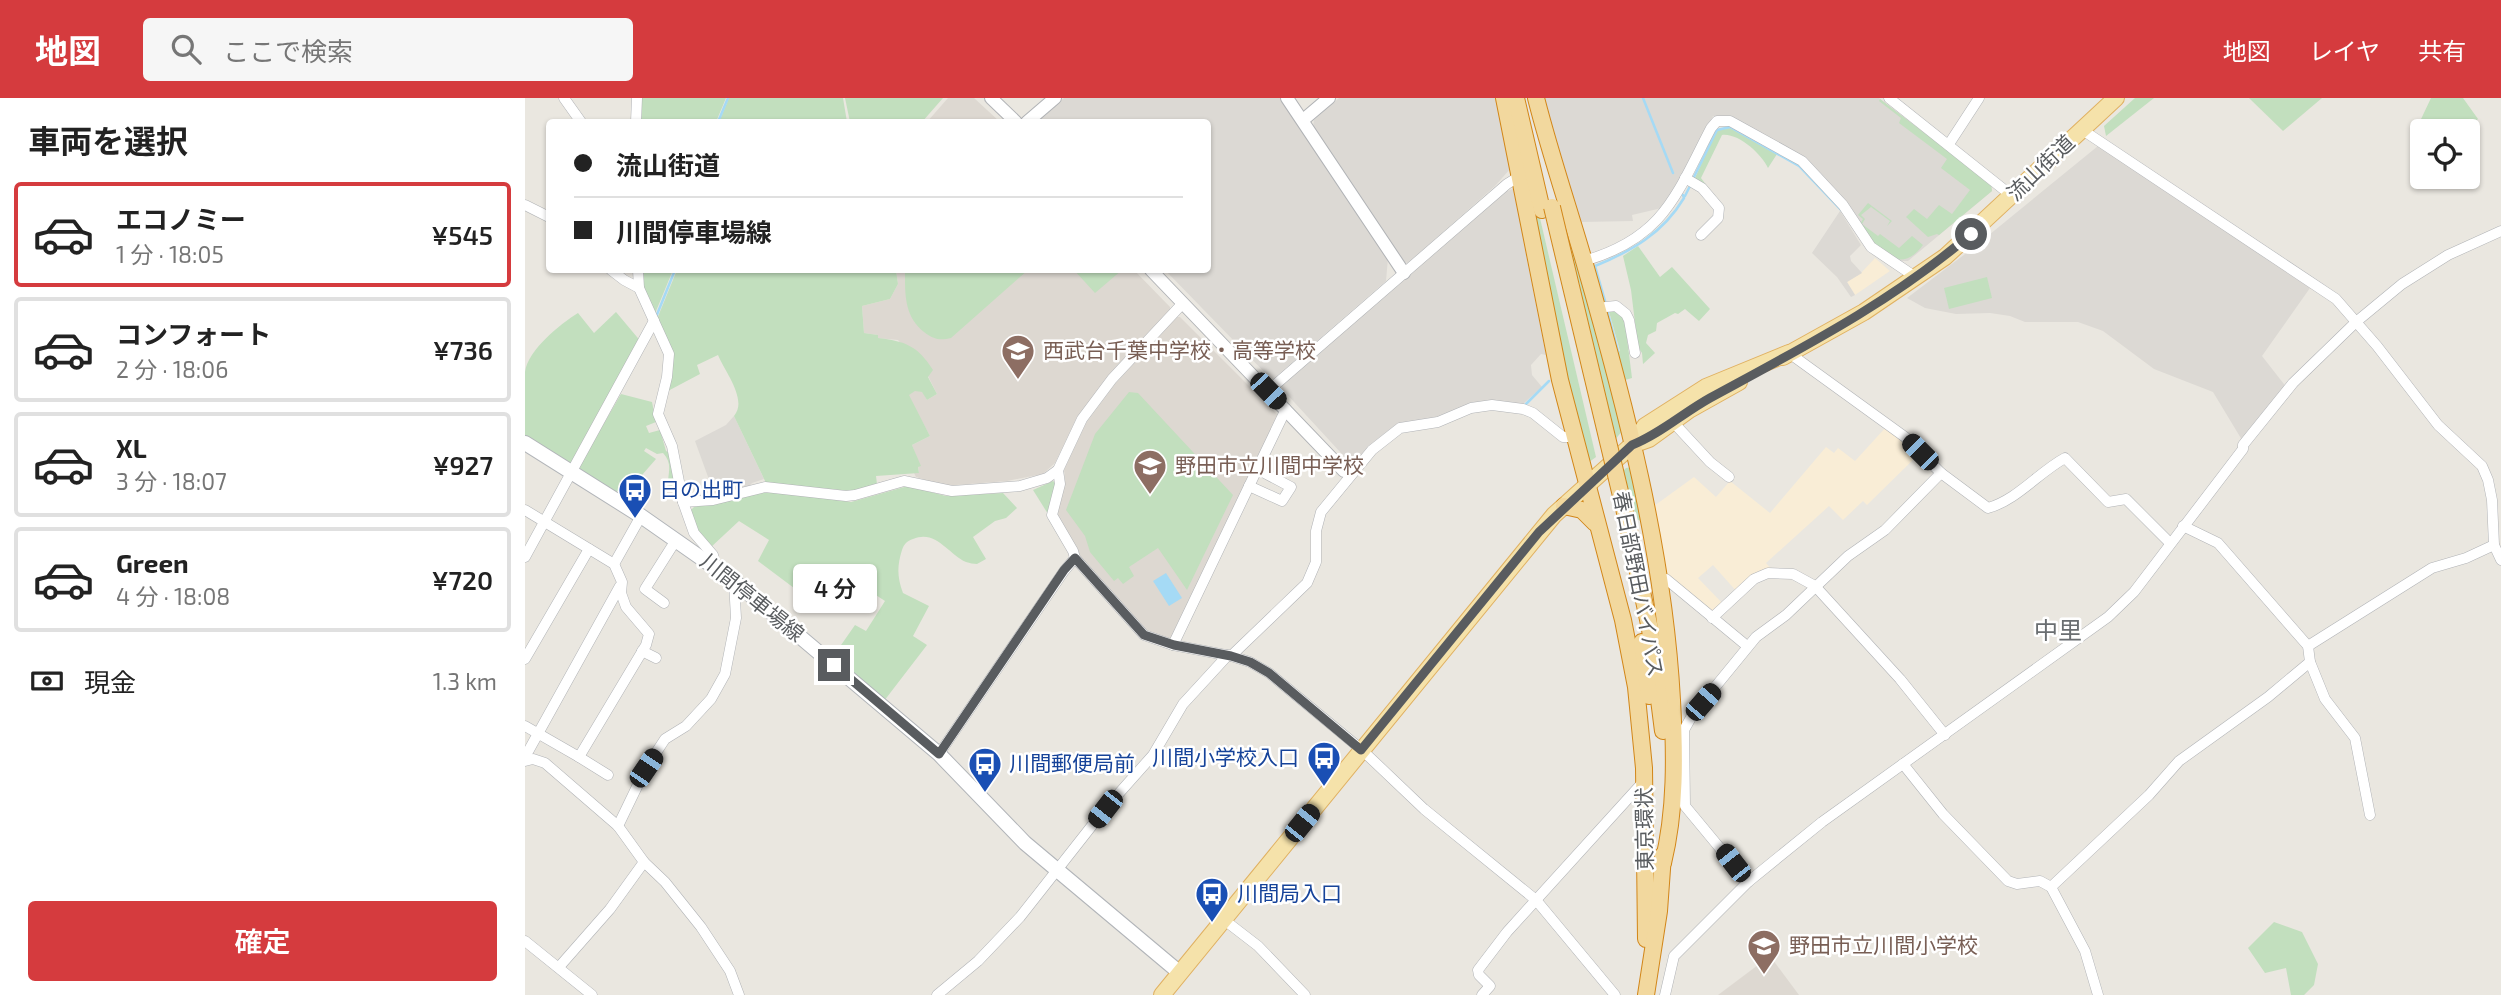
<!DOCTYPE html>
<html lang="ja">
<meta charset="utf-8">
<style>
:root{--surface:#fff;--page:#f6f6f6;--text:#222;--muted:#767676;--line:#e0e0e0;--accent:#d53b3e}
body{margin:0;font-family:"Exo 2","Noto Sans JP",sans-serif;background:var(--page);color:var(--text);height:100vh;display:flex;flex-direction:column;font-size:26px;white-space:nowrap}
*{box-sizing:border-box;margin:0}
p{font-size:23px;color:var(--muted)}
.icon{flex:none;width:38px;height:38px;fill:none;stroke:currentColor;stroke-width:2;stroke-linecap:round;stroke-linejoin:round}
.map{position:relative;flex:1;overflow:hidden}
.side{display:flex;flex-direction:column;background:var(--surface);width:525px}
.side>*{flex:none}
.top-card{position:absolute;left:21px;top:21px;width:665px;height:154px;border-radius:7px;box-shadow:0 2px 5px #0004;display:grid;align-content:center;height:154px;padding:0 28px;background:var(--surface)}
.tools{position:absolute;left:1885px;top:21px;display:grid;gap:14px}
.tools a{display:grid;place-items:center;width:70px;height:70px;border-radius:7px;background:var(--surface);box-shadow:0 2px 5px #0004;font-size:35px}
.end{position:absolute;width:32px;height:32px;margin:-16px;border:9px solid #595c5f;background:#fff;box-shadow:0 0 0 4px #fff}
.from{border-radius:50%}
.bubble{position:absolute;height:49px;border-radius:7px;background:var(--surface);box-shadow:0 2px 5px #0004;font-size:23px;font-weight:600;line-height:49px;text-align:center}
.car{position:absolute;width:21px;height:42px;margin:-21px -10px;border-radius:9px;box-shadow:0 0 5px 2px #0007;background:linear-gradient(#222 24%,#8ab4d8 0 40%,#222 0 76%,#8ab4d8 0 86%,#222 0)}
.top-card b{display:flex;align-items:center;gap:24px;height:66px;font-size:26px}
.top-card b+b{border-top:2px solid var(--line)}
.top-card i{width:18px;height:18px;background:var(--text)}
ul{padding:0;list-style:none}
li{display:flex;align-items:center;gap:21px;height:105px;margin:0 14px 10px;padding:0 14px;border:4px solid var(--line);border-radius:7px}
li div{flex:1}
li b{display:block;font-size:26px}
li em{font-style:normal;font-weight:600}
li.selected{border-color:var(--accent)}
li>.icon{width:63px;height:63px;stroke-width:1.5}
h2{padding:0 28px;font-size:32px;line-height:84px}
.pay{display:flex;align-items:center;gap:18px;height:77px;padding:0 28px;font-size:26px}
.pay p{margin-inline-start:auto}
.cta{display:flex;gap:14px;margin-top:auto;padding:14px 28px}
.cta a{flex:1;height:80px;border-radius:7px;background:var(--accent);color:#fff;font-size:28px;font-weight:600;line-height:80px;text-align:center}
header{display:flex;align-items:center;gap:42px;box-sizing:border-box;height:98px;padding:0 35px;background:var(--accent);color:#fff}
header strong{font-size:33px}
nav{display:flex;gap:38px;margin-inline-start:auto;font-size:24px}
.search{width:490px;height:63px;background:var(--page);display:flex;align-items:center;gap:18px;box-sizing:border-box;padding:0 24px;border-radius:7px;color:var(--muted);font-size:26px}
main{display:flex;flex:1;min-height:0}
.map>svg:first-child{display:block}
.commercial{fill:#f9edd6}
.industrial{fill:#dcd9d4}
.education{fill:#ddd8d1}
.green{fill:#c2dfbe}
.water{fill:#a5daf5}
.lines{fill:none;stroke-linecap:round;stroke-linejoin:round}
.stream{stroke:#a5daf5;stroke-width:2.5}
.minor-casing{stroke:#b1b3b6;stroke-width:11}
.tertiary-casing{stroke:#b1b3b6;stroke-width:14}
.secondary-casing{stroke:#b2b5b9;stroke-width:16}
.primary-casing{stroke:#e0b162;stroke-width:18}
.trunk-casing{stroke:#d28618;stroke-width:18}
.minor{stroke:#fff;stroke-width:10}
.tertiary{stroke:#fff;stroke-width:12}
.secondary{stroke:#fff;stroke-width:14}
.primary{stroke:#f5e2aa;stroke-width:16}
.trunk{stroke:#f2d89e;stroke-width:16}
.trunk-bridge-casing{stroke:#d28618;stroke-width:18;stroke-linecap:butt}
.trunk-bridge{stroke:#f2d89e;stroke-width:16}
.route{stroke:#595c5f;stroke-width:9}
.labels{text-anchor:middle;stroke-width:5;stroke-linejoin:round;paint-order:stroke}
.street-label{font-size:21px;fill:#595c5f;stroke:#fff}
.education-label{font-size:21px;fill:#785e54;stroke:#fff;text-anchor:start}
.transit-label{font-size:21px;fill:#164399;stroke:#fff;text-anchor:start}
.quarter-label{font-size:24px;fill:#6a6e71;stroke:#fff}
</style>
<header>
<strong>地図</strong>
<div class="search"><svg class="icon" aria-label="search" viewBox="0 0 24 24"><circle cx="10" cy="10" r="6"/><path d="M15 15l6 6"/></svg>ここで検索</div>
<nav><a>地図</a><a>レイヤ</a><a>共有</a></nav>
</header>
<main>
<section class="side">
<h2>車両を選択</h2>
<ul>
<li class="selected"><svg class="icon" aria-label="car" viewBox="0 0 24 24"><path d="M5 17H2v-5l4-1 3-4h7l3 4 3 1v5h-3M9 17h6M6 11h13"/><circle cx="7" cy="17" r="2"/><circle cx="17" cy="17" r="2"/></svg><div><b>エコノミー</b><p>1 分 · 18:05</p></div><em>¥545</em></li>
<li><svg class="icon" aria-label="car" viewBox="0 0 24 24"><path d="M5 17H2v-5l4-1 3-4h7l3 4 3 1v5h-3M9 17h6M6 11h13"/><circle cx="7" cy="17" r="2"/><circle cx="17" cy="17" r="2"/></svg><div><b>コンフォート</b><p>2 分 · 18:06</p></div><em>¥736</em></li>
<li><svg class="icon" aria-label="car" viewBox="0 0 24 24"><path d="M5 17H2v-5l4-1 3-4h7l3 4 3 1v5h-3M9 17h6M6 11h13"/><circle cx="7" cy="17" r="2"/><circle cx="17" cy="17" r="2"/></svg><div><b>XL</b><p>3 分 · 18:07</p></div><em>¥927</em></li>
<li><svg class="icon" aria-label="car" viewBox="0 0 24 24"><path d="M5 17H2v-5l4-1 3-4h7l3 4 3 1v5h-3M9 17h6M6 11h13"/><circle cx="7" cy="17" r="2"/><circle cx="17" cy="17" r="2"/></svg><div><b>Green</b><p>4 分 · 18:08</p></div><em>¥720</em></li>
</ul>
<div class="pay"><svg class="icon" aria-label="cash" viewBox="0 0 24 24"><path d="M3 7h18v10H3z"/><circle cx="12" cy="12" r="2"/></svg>現金<p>1.3 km</p></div>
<div class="cta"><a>確定</a></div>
</section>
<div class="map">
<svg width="1976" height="897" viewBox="0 0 1976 897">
<rect width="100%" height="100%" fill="#eae7e0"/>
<g class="commercial">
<path d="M1350,160L1365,173L1330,197L1322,184L1336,175Z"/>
<path d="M1362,328L1394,356L1342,407L1338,403L1318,422L1304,408L1241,465L1248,473L1213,495L1188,467L1173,480L1199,507L1187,517L1141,476L1129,408L1169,379L1191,399L1205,383L1245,415L1301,349L1309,355L1313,350L1330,363Z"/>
</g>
<g class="industrial">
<path d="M539,0H757L863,160L861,183L747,282L640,172H682V24H511Z"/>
<path d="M814,0H971L985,71L970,88L883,165L878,164L788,29L789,22Z"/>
<path d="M1019,0H1354L1466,86L1467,93L1383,163H1374L1348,147L1279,61L1203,18H1188L1141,109L1107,117L1108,123L1056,124Z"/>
<path d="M1573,48L1785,190L1737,258L1762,290L1717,342L1688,294L1629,271L1578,233L1553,224H1500L1485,218L1465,215L1431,216L1400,210L1382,200L1448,150Z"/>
<path d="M987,91L991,92L998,141L1021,257L1016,256L1006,267L1007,277L1017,289L998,306L975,303L946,306L907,321L872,326L843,348L828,368L757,291V286L982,92L983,93Z"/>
<path d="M1315,113L1336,147L1325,158L1326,163L1337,175L1322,184L1330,197L1326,199L1312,179L1287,155Z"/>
<path d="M209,318L239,381L227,385L223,390L190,398L170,343L201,327Z"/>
</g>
<g class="education">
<path d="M423,0H449L475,24H402Z"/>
<path d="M371,172H609L645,209V213L577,287L552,319L530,365L518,376L482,383L419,388L391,379L389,375H394L393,368H395L387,347L405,338L383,297L390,292L398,294L402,302L412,296L403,278L373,242L352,240L353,237L339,235L337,208L365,201L373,186Z"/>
<path d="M651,219H655L754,318L647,543L618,530L555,459L529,416L540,380L539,372L561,325L590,286Z"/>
<path d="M1245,858L1274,897H1193Z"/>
</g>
<g class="green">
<path d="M114,0H201L191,24H114Z"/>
<path d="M204,0H318L322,24H194Z"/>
<path d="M320,0H418L397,24H325Z"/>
<path d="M1610,0H1629L1581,38L1579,28Z"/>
<path d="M1724,0H1797L1758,33Z"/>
<path d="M1906,0H1938L1953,21L1939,33H1897V41L1889,36Z"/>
<path d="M1355,1L1466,86L1467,93L1414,137L1412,136L1403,139L1381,119L1389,111L1402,121L1414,107L1427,116L1445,92L1416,70L1422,61L1374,25L1376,20L1354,3Z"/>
<path d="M1205,29L1252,56L1243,70C1236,56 1214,35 1197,37L1176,80L1188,96L1169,82L1192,32Z"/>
<path d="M1343,105L1367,123L1362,128L1365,123L1346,109L1336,117L1340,121L1337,126L1353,138L1355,136L1374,150L1387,138L1398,147C1374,180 1350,150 1335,126L1338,121L1333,117Z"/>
<path d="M1036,111L1099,331L1088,344L1033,112Z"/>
<path d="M1009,115L1014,116L1071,359L1060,367Z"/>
<path d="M1113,148L1135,179L1147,169L1185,211L1174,223L1160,211L1153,216L1150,215L1132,225L1131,233L1123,237L1121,245L1130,255L1118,266L1117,255L1113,249L1106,192L1098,158Z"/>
<path d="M115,172H148L129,218L121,202Z"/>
<path d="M152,172H371L373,186L365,201L337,208L339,235L353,237V240C380,243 393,248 408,272L403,279L412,296L402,302L397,294L390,293L384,297L405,338L387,347L396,368L393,369L394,375L351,378L352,386L326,393L241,385L209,318C223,302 200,274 193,257L172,267L175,276L141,294L147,253L132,221Z"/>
<path d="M380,172H503L426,240C415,243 408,241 399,234C379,218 380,196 380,172Z"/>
<path d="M549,172H597L570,195Z"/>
<path d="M1462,179L1467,200L1424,211L1419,190Z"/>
<path d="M1088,209L1099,216L1107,280L1100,282L1092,254L1095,253L1083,210Z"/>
<path d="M91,214L117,245L48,371L0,340C0,319 0,296 0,274C3,252 35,226 53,215L69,235Z"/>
<path d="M604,294L613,295L708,397L662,492L633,450L604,469L609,478L598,486L593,480L589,483L565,454L560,438L541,412L570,336Z"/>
<path d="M96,296L127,304L131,324L121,328L124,335L135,332L141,353L146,356L151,394L143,387C143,374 148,366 138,355L132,356L121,350L119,353L131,361L110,385L97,389L90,395L52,372Z"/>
<path d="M1107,369L1116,423L1106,419L1095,376L1101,370Z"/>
<path d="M528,383L532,386L523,416L508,392Z"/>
<path d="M383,388L421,398L478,395L492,410L481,420L470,423L448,439L461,461L452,466C448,466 445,465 441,464C423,456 411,431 388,441C382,443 379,446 377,452C372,468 372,479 378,495L404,508L388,538L402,547L359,603L307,560L330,527L341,533L360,503L328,482L301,514L233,463L244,442L214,423L185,450L179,445L164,414L169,409L248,393L326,404Z"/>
<path d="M1749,824L1777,834L1793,866L1789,887L1779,897H1766L1761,870L1740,875L1723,850Z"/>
</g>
<path class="water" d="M641,475L657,500L644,508L628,483Z"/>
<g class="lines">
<g class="stream">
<path d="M1118,0L1148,75"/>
<path d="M193,24L203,0"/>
<path d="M1168,81L1192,32L1205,29L1274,68L1317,113"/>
<path d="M1160,98L1166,86"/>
<path d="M1080,203L1070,168C1107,153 1138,135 1159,100L1158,97"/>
<path d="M1082,212L1093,253"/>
<path d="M131,219L150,172"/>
<path d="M1000,307L1024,283"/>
</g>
<defs>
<g id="minor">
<path d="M39,0L56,24"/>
<path d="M1364,0L1487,98"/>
<path d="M111,24L112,0"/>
<path d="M1556,31L1811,201L1852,248L1913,327L1957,368L1963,382L1967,402L1969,447L1976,462"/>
<path d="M1424,46L1454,0"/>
<path d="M1160,80L1177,90L1194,110L1193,120L1176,137"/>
<path d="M0,107L24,119"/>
<path d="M1059,163C1139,140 1151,97 1186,30L1192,23H1205L1277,63L1318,107L1346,149L1392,180"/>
<path d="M86,172L99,182L114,190"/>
<path d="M113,172L114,190L144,256L142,279L133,316L147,348L158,404L169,435L188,457L191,469"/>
<path d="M1071,210L1091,208L1101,216L1104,222L1110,255"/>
<path d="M1264,255L1380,339L1416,375L1463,410C1492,402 1514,374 1540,360L1583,404L1601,401L1645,445"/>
<path d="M743,293L982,86L995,78"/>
<path d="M1147,323L1185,364L1204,379"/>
<path d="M533,372L535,386L527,417L548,453L550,460L619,537L648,547L706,558L725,564L744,575L837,652L899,711L1011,802L1090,897"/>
<path d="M724,388L757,403L766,389L732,371"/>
<path d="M158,404L188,402L240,389L321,398L330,397L379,383L427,393L495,388L522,380L533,372L557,321L587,281L658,205"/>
<path d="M0,412L89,466L97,484L96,495L101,509L124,536L121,547L54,659L0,628"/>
<path d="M1658,428L1693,445L1783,548L1785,564L1800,601L1830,640L1845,717"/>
<path d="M0,459L129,223"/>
<path d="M89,466L116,418"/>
<path d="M1134,482L1141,481L1222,548"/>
<path d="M139,505L120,491L151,442"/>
<path d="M1187,520L1229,481L1243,475L1268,476L1290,488L1375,581L1420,637"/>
<path d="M648,547L761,311"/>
<path d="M1783,548L1907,470L1941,460L1969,447"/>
<path d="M117,553L131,560"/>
<path d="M706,558L782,485L791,464V433L796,414L847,352L875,330L913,324L946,310L967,307L998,311L1008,315L1038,339H1048"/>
<path d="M0,561L64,451"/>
<path d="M414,656L539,473L550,460"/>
<path d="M0,659L95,488"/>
<path d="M54,659L83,677"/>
<path d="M0,663L8,661L20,665L93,728L119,764L140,784L176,829L205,873L214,897"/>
<path d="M1378,666L1418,716L1483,783L1492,786L1515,783L1526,789L1560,853L1573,897"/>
<path d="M93,728L121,670L140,641L161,628L186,601L200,576L211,520L209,483"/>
<path d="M1223,784L1160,708L1159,632L1168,616L1231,539L1261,517L1323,458L1360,432L1416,375"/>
<path d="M1526,789L1624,697L1654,663L1743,599L1785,564"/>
<path d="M698,821L733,848L780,897"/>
<path d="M0,843L67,897"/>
<path d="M34,869L85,811L119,764"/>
<path d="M412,897L453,863L495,819L580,711L628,657L658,606L703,557"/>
<path d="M957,897L965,888L954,877L953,872L982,834L1119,683"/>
<path d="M1140,897L1149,858L1223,784L1297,724L1583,519L1609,494L1718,351V347L1768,285L1831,224L1877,186L1923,157L1976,133"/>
</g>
<g id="tertiary">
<path d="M466,0L491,24"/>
<path d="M762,0L879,175"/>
<path d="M778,22L804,0"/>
<path d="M502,24L530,0"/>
<path d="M626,172L819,373"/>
</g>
<path id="secondary" d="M0,345L116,418L209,483L414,656L500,745L655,875"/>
<g id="primary">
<path d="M1258,259L1339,214L1420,159L1591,0"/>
<path d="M1107,347L1124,341L1164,312L1214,284"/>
<path d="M637,897L1029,417L1107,347L1120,328L1181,289L1264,255"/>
</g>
<g id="trunk">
<path d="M979,0L1035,282L1098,522L1111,589L1119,670L1121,841"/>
<path d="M991,0L1017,112"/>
<path d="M1011,0C1025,55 1043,108 1059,163C1100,306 1139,453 1147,602C1150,657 1151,712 1138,765"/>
<path d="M1039,408L1057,412L1070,425"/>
<path d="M1102,423L1125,531L1138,633"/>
<path d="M1117,544L1124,598"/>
<path d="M1121,897L1134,813L1138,757"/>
</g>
</defs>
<use href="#minor" class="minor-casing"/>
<use href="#tertiary" class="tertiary-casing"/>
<use href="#secondary" class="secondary-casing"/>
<use href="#primary" class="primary-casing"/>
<use href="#trunk" class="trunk-casing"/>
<use href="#minor" class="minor"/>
<use href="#tertiary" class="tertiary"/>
<use href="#secondary" class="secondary"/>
<use href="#primary" class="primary"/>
<use href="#trunk" class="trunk"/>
<defs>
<path id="trunk-bridge" d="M1027,109L1102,423"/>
</defs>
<use href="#trunk-bridge" class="trunk-bridge-casing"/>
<use href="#trunk-bridge" class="trunk-bridge"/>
</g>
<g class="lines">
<path class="route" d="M309,567L414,656L539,472L550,460L619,537L649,547L706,558L725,564L744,575L836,652L1014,434L1107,347C1135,336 1158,315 1185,300C1275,251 1367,204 1446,136"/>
</g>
<defs>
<symbol id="school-pin" viewBox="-11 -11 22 30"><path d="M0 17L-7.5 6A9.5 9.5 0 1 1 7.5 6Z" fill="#8d6e63" stroke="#fff"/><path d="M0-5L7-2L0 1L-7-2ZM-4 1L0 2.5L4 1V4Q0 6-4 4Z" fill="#fff"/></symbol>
<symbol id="bus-pin" viewBox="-11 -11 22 30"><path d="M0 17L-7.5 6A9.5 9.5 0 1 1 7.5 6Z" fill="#1a4fb4" stroke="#fff"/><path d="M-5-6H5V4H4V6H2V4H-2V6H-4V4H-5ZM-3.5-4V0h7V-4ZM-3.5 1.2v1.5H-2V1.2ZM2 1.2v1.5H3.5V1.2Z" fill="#fff"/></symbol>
</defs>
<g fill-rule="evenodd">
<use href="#school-pin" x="474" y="234" width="38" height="52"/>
<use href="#school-pin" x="606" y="349" width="38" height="52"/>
<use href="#bus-pin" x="91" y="373" width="38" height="52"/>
<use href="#bus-pin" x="780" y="641" width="38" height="52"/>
<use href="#bus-pin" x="441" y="647" width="38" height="52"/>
<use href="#bus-pin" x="668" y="777" width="38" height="52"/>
<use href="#school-pin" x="1220" y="829" width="38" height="52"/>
</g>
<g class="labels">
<g class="street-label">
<text transform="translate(1516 70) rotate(-44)" y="7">流山街道</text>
<text transform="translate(1113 486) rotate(79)" y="7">春日部野田バイパス</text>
<text transform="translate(227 500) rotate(39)" y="7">川間停車場線</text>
<text transform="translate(1120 731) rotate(-91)" y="7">東京環状</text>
</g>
<g class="education-label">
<text x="518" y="260">西武台千葉中学校・高等学校</text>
<text x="650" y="375">野田市立川間中学校</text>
<text x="1264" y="855">野田市立川間小学校</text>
</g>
<g class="transit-label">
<text x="134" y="399">日の出町</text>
<text x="774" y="667" text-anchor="end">川間小学校入口</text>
<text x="484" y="673">川間郵便局前</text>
<text x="712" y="803">川間局入口</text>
</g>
<g class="quarter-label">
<text x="1533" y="541">中里</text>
</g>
</g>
</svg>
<div class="tools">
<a><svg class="icon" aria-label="locate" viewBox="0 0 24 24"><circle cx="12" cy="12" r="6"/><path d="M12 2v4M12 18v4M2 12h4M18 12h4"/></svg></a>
</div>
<i class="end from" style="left:1446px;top:136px"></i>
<i class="end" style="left:309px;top:567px"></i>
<div class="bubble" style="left:268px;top:466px;width:84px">4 分</div>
<i class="car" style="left:743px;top:293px;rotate:136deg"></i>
<i class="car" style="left:1395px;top:354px;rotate:315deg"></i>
<i class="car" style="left:1178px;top:604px;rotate:41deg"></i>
<i class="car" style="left:121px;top:670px;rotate:34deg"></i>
<i class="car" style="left:580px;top:711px;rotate:218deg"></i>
<i class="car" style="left:777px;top:725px;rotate:39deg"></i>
<i class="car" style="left:1208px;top:765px;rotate:322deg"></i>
<div class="top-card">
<b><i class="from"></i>流山街道</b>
<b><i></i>川間停車場線</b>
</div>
</div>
</main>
